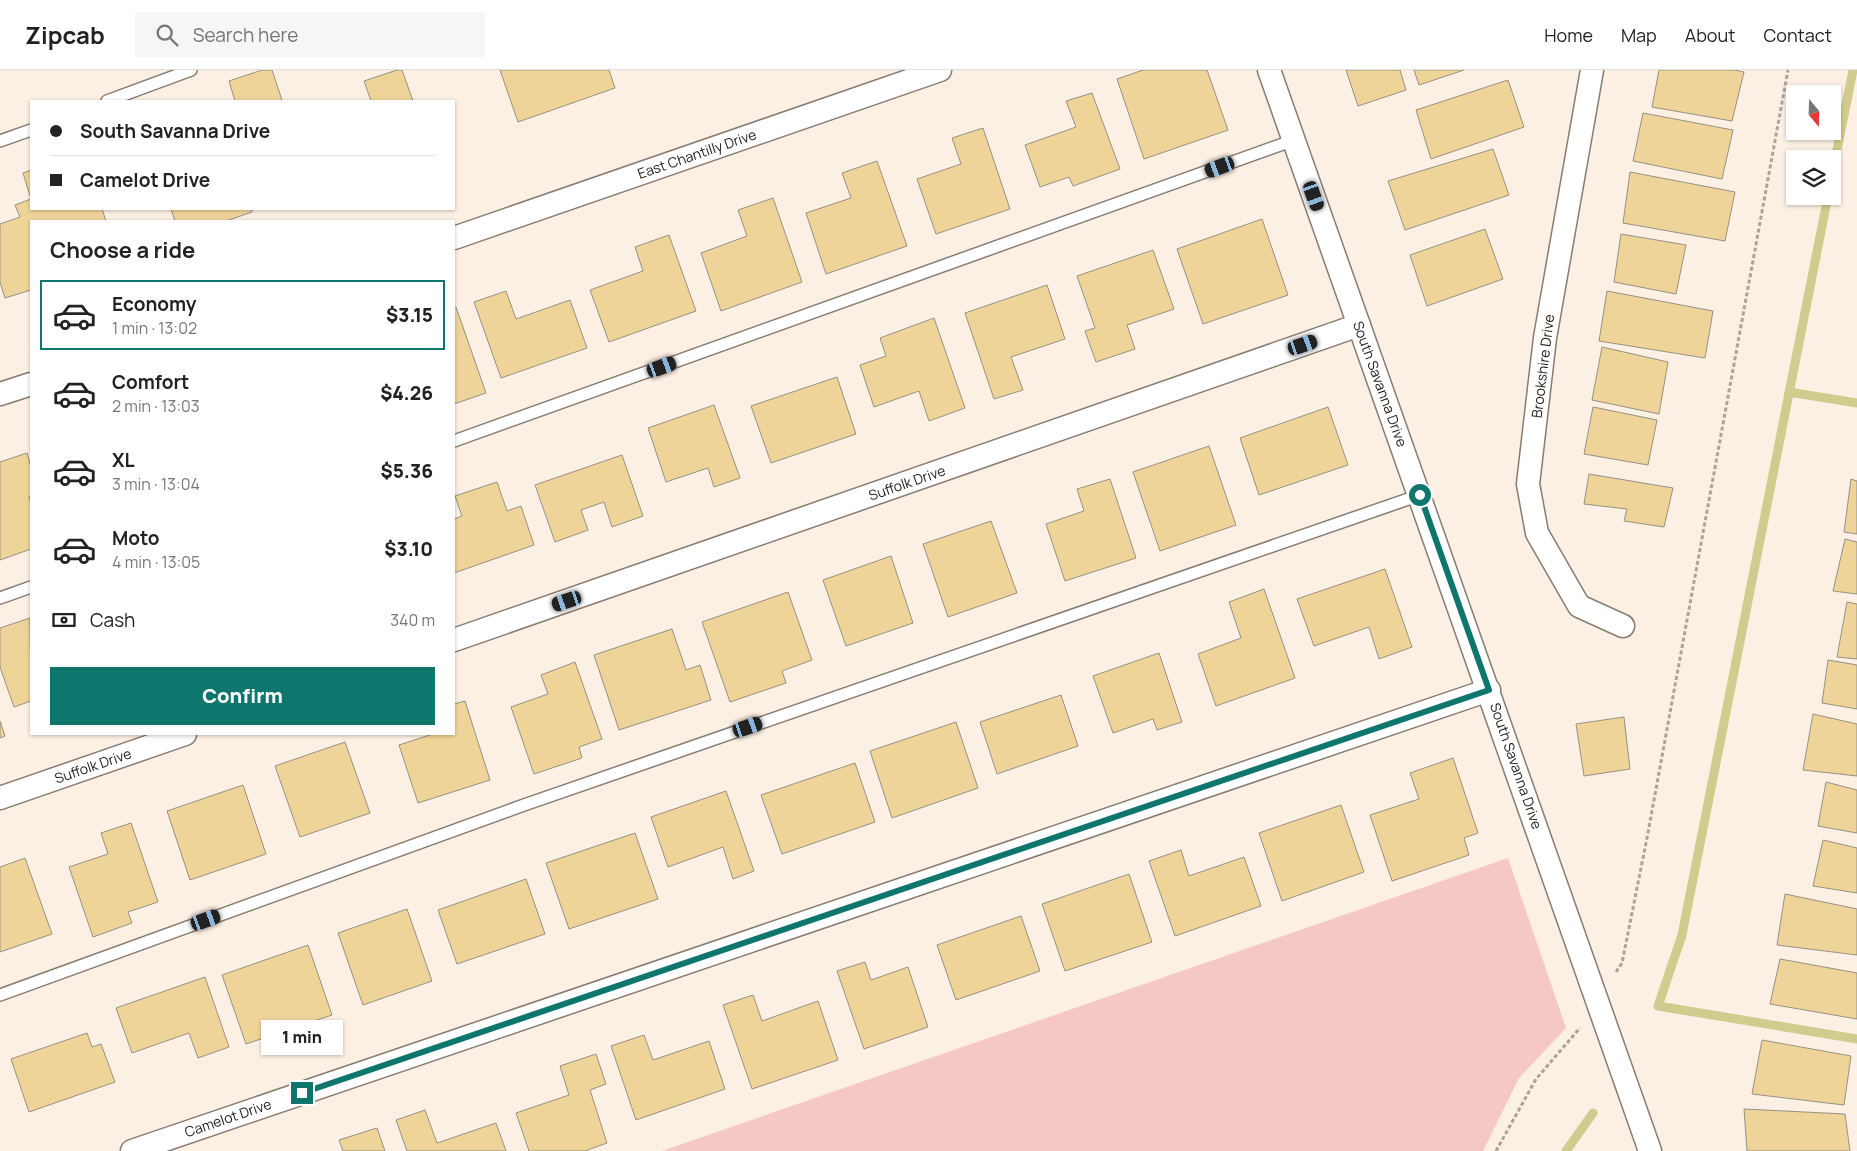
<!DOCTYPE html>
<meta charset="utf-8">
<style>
:root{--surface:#fff;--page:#f6f6f6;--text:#222;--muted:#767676;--line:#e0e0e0;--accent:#0f766e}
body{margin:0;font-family:Manrope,sans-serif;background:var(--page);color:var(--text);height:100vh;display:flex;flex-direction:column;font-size:19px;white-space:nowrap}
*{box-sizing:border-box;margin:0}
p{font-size:16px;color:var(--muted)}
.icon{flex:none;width:28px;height:28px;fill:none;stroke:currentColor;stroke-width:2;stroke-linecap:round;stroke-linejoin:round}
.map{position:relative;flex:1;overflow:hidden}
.drawer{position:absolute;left:30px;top:150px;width:425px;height:515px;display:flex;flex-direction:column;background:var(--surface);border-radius:0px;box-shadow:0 1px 4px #0004}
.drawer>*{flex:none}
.banner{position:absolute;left:30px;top:30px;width:425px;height:110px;border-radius:0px;box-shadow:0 1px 4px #0004;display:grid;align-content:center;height:110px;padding:0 20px;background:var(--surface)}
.needle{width:32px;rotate:161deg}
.tools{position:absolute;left:1786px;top:15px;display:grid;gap:10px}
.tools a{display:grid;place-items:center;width:55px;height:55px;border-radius:0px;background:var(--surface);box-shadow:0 1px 4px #0004;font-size:25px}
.end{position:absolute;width:22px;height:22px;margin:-11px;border:6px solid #0f766e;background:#fff;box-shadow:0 0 0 2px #fff}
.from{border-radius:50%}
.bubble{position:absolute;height:35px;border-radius:0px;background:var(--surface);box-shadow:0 1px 4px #0004;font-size:16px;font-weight:800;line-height:35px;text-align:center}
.car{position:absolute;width:15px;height:30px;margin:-15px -8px;border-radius:6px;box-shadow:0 0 4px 1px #0007;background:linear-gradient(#222 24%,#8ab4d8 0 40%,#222 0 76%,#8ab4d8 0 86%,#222 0)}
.banner b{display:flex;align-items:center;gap:18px;height:48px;font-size:19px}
.banner b+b{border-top:1px solid var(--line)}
.banner i{width:12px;height:12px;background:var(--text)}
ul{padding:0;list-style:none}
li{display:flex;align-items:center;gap:15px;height:70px;margin:0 10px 8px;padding:0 10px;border:2px solid transparent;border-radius:0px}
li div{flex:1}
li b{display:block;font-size:19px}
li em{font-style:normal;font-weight:800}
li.active{border-color:var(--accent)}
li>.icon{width:45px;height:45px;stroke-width:1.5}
h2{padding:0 20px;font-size:22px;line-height:60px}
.pay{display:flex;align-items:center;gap:12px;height:55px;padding:0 20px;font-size:19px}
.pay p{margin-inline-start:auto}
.cta{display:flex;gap:10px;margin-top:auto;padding:10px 20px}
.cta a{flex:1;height:58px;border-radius:0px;background:var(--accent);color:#fff;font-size:20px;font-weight:800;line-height:58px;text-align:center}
header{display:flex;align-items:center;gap:30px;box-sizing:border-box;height:70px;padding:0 25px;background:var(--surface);border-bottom:1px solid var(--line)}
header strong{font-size:24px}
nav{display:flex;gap:28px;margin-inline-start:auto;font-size:18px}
.search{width:350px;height:45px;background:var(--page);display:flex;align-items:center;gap:12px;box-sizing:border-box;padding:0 18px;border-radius:0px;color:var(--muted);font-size:19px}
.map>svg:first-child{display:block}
.green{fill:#f5c8c3}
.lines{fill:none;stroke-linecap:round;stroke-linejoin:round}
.stream{stroke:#cfcc8e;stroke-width:9}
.building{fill:#efd499;stroke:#979183}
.lane-casing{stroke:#887c72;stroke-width:14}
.street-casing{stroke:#887c72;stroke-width:25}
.path{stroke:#ada39a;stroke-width:3;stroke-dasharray:4 2.5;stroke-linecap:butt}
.lane{stroke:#fff;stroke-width:11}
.street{stroke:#fff;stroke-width:22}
.route{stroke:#0f766e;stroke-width:6}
.labels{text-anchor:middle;stroke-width:4;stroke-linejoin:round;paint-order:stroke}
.street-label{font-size:14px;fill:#201b17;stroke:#fff}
</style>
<header>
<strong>Zipcab</strong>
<div class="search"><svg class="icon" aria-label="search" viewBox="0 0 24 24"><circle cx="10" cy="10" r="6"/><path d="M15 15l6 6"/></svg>Search here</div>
<nav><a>Home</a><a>Map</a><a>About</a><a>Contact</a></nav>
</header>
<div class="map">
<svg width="1857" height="1081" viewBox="0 0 1857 1081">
<rect width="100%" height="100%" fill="#fcefe3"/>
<path class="green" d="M1508,788L1566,958L1519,1008L1483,1081H662Z"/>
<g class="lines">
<g class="stream">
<path d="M1832,105L1853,0"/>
<path d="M1828,126L1682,865L1658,936L1857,969"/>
<path d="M1789,322L1857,333"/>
<path d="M1566,1081L1593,1043"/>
</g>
</g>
<g class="building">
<path d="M262,0H272L282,30L277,31H235L229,11Z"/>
<path d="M397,0H402L413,31H371L364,11Z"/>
<path d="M500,0H609L615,18L518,52Z"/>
<path d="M1143,0H1207L1228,60L1144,89L1117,9Z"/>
<path d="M1346,0H1400L1406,20L1358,36Z"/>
<path d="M1414,0H1464L1419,15Z"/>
<path d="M1659,0H1734L1744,2L1732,51L1652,37Z"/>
<path d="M1508,10L1524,57L1431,89L1416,40Z"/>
<path d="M1092,23L1120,99L1073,116L1069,107L1040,117L1025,75L1076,57L1066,31Z"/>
<path d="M1643,43L1733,60L1722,109L1633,91Z"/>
<path d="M983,58L1010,139L936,164L917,109L961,94L952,68Z"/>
<path d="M1493,79L1509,125L1405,160L1388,111Z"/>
<path d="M877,91L907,176L826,204L806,143L851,128L842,103Z"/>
<path d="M31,100V139H102L106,151H31V220L5,228L0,212V154L20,147L15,135L31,129L23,103Z"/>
<path d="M1630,102L1735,122L1725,171L1623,153Z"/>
<path d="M773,128L802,212L721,241L701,183L747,166L738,140Z"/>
<path d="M171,139H251L252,142L226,151H175Z"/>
<path d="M1262,149L1288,225L1203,254L1177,179Z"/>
<path d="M1485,159L1503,209L1427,236L1410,185Z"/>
<path d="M1621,164L1686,175L1676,224L1614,212Z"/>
<path d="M669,165L696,241L609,272L590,220L643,201L635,177Z"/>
<path d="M1153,180L1174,239L1127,255L1135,279L1096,292L1085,261L1095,258L1077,206Z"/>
<path d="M1047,215L1065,269L1011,287L1023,320L994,329L965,243Z"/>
<path d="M506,221L516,249L570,230L587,278L501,308L474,232Z"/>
<path d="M1607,221L1713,241L1705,288L1599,271Z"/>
<path d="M456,237L486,323L454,334V238Z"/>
<path d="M934,248L965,338L929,351L919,321L874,337L860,295L886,286L880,268Z"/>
<path d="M1602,277L1668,292L1659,344L1592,330Z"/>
<path d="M837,307L856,364L771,393L751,336Z"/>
<path d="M714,335L740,408L714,417L708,398L666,412L648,358Z"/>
<path d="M1328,337L1348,395L1259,425L1240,368Z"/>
<path d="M1593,337L1657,350L1648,395L1584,384Z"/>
<path d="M1209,376L1236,455L1160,481L1133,402Z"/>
<path d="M27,383L31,397V426L29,427L31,434V479L0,490V392Z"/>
<path d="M622,385L643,446L612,457L604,432L581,440L588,460L555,472L535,415Z"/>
<path d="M1589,404L1673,418L1664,457L1624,451L1627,439L1584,434Z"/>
<path d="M1110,409L1136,488L1065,511L1046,454L1084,441L1077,419Z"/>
<path d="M1851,409L1857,411V464L1844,462Z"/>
<path d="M497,412L507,441L521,436L534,475L454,503V449L462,446L455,426Z"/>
<path d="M991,451L1017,523L948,547L923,474Z"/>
<path d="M1845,469L1857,472V524L1833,521Z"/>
<path d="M891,486L913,553L846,576L823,510Z"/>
<path d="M1385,499L1412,577L1379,589L1369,557L1314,576L1297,529Z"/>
<path d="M1264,519L1295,608L1216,636L1198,584L1241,568L1229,532Z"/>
<path d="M788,522L812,590L782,601L786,613L730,632L702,552Z"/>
<path d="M1847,532L1857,534V589L1837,587Z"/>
<path d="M30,548L31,631L14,637L0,597V558Z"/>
<path d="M672,559L686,600L700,595L711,630L619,660L594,585Z"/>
<path d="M1159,583L1182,652L1157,660L1153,649L1113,663L1093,606Z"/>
<path d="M1828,590L1857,595V639L1822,633Z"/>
<path d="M575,592L602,669L579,677L582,688L534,704L511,637L548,624L541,605Z"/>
<path d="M1061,625L1078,676L997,704L980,652Z"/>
<path d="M465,631L490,710L418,733L399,675L433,664H454V634Z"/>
<path d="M1813,644L1857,654V706L1803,700Z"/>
<path d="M1624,647L1630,699L1584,706L1576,654Z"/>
<path d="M0,651L5,666L0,668Z"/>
<path d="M956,652L978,718L892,748L870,681Z"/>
<path d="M345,672L370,743L300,767L275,696Z"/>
<path d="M1453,688L1478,763L1464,768L1469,785L1392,811L1370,745L1419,729L1410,703Z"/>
<path d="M855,693L875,752L782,784L761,725Z"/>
<path d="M1826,712L1857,720V763L1818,756Z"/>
<path d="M243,715L266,784L190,810L167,741Z"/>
<path d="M726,721L754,801L733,809L723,777L668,797L651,747Z"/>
<path d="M1341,735L1364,802L1282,831L1259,763Z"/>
<path d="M131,753L158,832L128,842L132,853L93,867L69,797L108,784L101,763Z"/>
<path d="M635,763L658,829L569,859L546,793Z"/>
<path d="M1823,770L1857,778V823L1813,816Z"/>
<path d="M1181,780L1189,806L1244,787L1261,836L1175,866L1149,791Z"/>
<path d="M25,788L52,864L0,882V797Z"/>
<path d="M1129,804L1152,872L1065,901L1042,834Z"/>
<path d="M526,809L545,864L457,894L438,840Z"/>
<path d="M1785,824L1857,839V885L1777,875Z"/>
<path d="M407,839L432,911L363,935L338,863Z"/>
<path d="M1021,846L1040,901L956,930L937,875Z"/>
<path d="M308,875L332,945L246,974L222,905Z"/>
<path d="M1780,889L1857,903V949L1770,934Z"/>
<path d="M865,892L871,910L908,897L928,957L864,979L837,901Z"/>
<path d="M205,907L229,977L198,988L189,963L132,983L116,938Z"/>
<path d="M753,925L762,951L818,931L838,990L752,1019L723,935Z"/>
<path d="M87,963L92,977L101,974L115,1012L29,1042L11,989Z"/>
<path d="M644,965L653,990L709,971L725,1019L636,1050L611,976Z"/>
<path d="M1762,970L1851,986L1844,1035L1752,1024Z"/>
<path d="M596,984L606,1014L590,1020L607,1073L585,1081H529L516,1043L569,1025L560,996Z"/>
<path d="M1744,1039L1845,1044L1850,1081H1747Z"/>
<path d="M425,1040L437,1073L496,1053L506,1081H407L396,1050Z"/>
<path d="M377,1058L385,1081H343L339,1070Z"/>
</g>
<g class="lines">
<defs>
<g id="lane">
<path d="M107,31L191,0"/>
<path d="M0,71L31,60"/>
<path d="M454,371L1294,70"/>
<path d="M0,528L31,517"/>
<path d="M0,925L524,735L1420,425"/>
</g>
<g id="street">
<path d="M1269,0L1650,1081"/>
<path d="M1592,0L1545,268L1528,414L1537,463L1579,536L1623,556"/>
<path d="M454,168L940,0"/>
<path d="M0,324L31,314"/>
<path d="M454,570L1359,255"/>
<path d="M0,728L185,664"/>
<path d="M132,1081L1489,620"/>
</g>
</defs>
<use href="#lane" class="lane-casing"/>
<use href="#street" class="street-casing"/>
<g class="path">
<path d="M1616,902L1622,893L1647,768L1788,0"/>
<path d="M1496,1081L1536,1009L1580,958"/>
</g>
<use href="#lane" class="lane"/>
<use href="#street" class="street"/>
</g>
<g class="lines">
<path class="route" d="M302,1023L1489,620L1420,425"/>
</g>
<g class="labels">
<g class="street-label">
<text transform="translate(697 84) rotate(-19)" y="5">East Chantilly Drive</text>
<text transform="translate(1543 296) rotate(-83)" y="5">Brookshire Drive</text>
<text transform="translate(1380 314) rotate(70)" y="5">South Savanna Drive</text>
<text transform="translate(907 413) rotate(-19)" y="5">Suffolk Drive</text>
<text transform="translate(93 696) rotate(-19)" y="5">Suffolk Drive</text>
<text transform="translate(1516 696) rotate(71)" y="5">South Savanna Drive</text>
<text transform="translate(228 1048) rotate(-19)" y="5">Camelot Drive</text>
</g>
</g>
</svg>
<div class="tools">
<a><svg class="needle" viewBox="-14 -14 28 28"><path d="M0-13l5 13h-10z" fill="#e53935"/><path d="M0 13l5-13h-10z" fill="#767676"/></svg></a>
<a><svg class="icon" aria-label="layers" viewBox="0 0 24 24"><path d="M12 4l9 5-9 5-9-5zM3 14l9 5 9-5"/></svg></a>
</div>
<i class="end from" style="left:1420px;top:425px"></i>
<i class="end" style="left:302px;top:1023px"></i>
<div class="bubble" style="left:261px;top:950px;width:82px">1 min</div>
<i class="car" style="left:1220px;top:97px;rotate:250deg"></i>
<i class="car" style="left:1314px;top:126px;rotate:160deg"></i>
<i class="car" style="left:1303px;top:275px;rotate:71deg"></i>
<i class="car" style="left:662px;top:297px;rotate:70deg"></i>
<i class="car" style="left:567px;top:531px;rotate:251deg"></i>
<i class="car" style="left:748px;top:657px;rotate:71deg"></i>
<i class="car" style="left:206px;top:850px;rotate:70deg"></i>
<div class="banner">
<b><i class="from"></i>South Savanna Drive</b>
<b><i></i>Camelot Drive</b>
</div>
<section class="drawer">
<h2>Choose a ride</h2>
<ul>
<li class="active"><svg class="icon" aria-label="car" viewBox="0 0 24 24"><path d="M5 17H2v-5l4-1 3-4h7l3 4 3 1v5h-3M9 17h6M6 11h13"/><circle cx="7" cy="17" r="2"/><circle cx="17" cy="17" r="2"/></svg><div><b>Economy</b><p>1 min · 13:02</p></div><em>$3.15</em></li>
<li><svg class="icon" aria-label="car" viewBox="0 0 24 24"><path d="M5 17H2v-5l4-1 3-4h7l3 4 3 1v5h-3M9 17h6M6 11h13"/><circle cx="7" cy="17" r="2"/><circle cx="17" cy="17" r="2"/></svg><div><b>Comfort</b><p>2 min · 13:03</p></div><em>$4.26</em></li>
<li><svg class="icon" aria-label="car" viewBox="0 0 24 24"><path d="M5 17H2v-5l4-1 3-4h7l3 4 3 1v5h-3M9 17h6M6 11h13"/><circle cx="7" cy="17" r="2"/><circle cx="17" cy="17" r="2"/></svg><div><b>XL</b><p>3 min · 13:04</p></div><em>$5.36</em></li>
<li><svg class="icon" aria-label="car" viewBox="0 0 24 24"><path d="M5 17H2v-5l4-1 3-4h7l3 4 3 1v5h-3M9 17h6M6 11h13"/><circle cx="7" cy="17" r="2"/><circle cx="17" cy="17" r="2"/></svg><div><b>Moto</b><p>4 min · 13:05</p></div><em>$3.10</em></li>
</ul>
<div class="pay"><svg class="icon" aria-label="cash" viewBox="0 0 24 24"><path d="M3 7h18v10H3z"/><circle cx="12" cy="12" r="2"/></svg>Cash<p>340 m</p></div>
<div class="cta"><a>Confirm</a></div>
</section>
</div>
